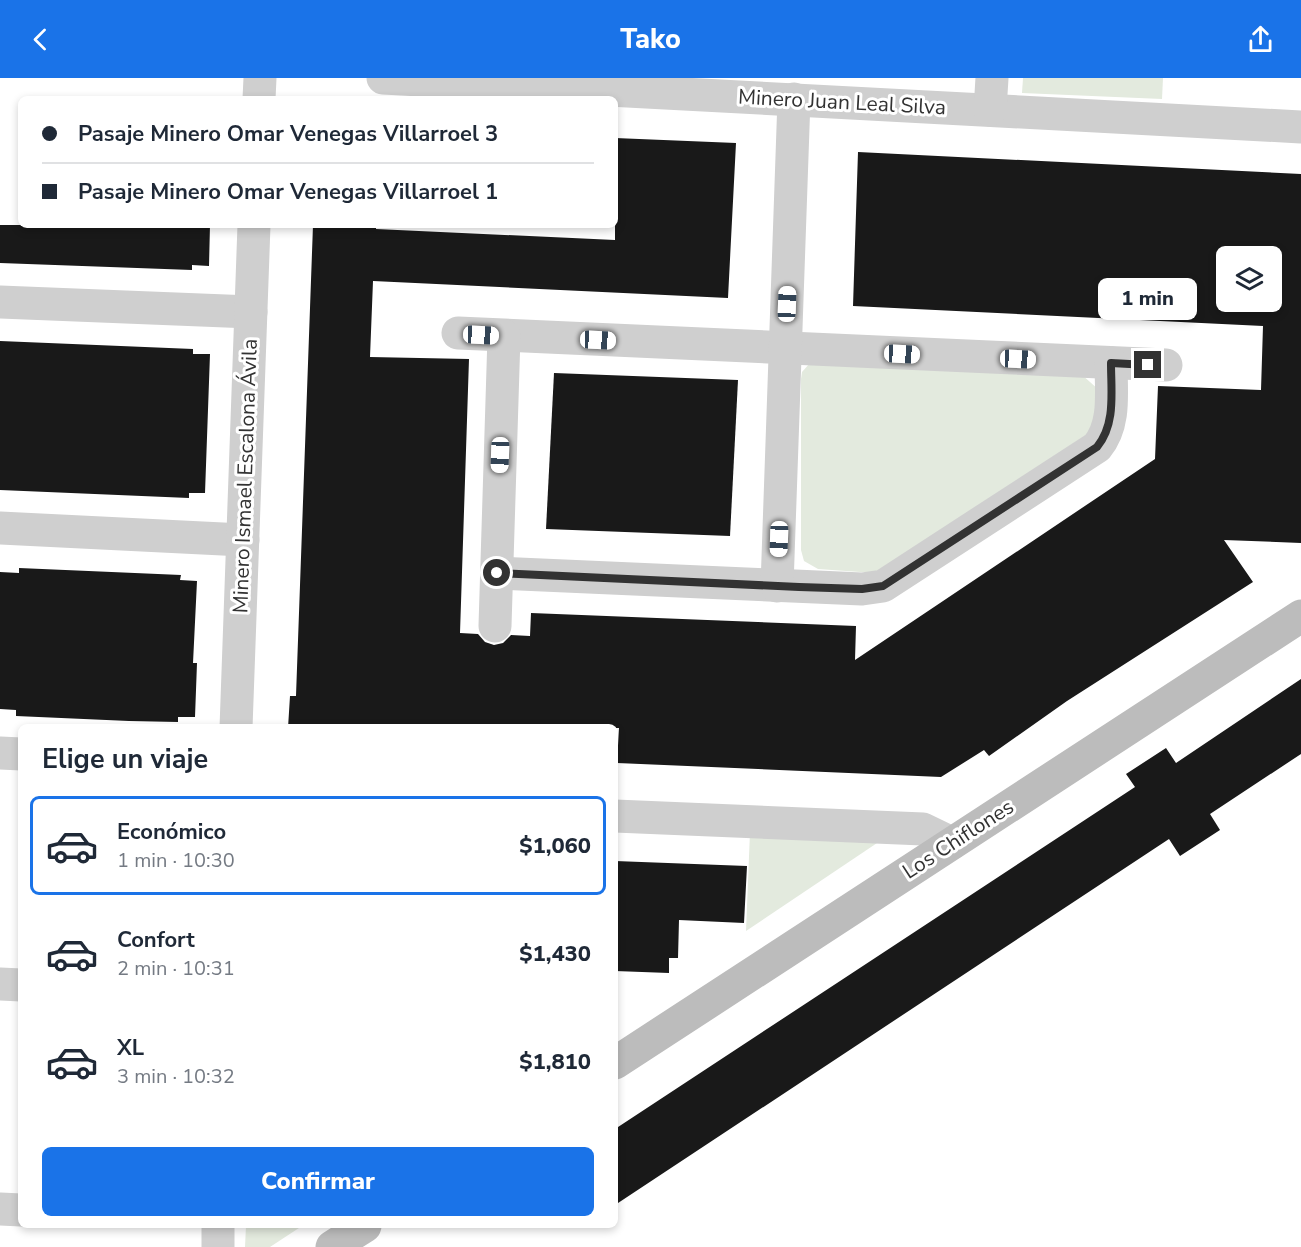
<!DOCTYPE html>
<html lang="es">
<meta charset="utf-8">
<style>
:root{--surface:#fff;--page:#f6f6f7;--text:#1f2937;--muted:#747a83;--line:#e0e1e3;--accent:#1a73e8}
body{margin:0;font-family:"Nunito Sans",sans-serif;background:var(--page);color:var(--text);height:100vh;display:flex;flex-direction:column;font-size:22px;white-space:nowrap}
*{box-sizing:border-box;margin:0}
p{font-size:20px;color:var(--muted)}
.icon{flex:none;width:33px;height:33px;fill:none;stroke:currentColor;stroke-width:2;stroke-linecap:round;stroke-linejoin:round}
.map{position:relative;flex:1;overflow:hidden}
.details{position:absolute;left:18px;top:646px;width:600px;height:504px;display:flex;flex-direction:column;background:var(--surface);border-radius:9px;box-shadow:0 3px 9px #0003}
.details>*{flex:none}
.hud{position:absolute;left:18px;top:18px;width:600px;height:132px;border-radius:9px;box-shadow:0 3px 9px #0003;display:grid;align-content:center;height:132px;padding:0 24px;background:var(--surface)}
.controls{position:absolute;left:1216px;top:168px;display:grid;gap:12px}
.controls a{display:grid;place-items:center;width:66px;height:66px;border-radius:9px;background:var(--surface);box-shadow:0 3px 9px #0003;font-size:30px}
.end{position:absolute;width:27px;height:27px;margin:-14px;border:8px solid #323232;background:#fff;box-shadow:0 0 0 3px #fff}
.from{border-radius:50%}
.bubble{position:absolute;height:42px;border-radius:9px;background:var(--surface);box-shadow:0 3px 9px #0003;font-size:20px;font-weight:800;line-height:42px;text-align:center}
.car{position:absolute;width:18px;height:36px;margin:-18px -9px;border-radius:8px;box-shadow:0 0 4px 2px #0007;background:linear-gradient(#fff 24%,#345 0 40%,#fff 0 76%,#345 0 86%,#fff 0)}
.hud b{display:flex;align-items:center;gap:21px;height:57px;font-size:22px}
.hud b+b{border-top:2px solid var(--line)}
.hud i{width:15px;height:15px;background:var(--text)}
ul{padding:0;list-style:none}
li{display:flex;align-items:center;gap:18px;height:99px;margin:0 12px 9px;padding:0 12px;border:3px solid transparent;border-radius:9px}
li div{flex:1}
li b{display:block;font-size:22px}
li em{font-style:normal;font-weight:800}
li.on{border-color:var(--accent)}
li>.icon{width:54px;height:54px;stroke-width:1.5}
h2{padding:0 24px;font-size:27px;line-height:72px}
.action{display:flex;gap:12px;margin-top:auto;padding:12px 24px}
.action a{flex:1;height:69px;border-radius:9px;background:var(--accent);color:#fff;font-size:24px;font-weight:800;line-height:69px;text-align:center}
header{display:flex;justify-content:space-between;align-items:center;height:78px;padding:0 24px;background:var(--accent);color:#fff;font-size:27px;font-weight:800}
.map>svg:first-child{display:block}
.green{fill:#e3eade}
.building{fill:#191919;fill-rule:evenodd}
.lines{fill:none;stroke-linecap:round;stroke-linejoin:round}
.street{stroke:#cfcfcf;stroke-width:33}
.secondary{stroke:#bcbcbc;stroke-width:33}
.route{stroke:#323232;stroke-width:8}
.labels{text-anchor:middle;stroke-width:6;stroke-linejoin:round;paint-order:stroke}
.street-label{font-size:21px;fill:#323232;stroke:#fff}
</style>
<header><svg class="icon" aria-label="back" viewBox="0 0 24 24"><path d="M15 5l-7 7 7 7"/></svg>Tako<svg class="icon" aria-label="share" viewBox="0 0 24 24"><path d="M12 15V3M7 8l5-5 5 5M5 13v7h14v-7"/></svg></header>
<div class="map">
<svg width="1301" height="1169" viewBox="0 0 1301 1169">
<rect width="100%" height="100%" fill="#fff"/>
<g class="green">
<path d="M1023,0H1163L1162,21L1022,15Z"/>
<path d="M810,285L1081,296L1099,312L1094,352L874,495L818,491L804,483L801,472V301L802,294Z"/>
<path d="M750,754L886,759L746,853Z"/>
<path d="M246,1148H302L270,1169H245Z"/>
</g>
<g class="building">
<path d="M615,60L736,65L728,220L373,203L370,279L469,281L460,555L478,556L485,564L494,567L503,565L511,557L530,558L531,535L856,548L855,582L1155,381L1158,308L1261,312L1263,248L853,228L858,74L1301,96V465L1224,462L1253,504L1067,623L989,678L984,672L941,699L617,685L619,650H288L290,618H296L313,147H376V151L615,162ZM1227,178H1272V224H1227Z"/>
<path d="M0,147H210L209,188L192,187V192L0,185Z"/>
<path d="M0,263L193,271V276H210L205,415H189V420L0,412Z"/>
<path d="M554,295L738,302L730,458L546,451Z"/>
<path d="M19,490L181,497L180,502L197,503L193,585H197L195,639H178V644L129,643L16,638V632L0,631V494L19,495Z"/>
<path d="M1301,601V676L1210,736L1220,752L1180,778L1169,761L615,1127V1051L1135,709L1126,696L1166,670L1176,685Z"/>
<path d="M615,783L747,788L744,845L679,842L678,880H669V895L615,893L617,840H615Z"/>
</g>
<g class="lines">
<g class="street">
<path d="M383,0L1301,49"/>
<path d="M259,21L260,0"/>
<path d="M990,32L992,0"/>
<path d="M0,224L251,234"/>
<path d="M458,255L1166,287"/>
<path d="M0,450L243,462"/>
<path d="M497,495L862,511L883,508L1097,369C1116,346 1111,314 1111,285"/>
<path d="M777,508L794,21"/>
<path d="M495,548L504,258"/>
<path d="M236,650L254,147"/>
<path d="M0,675L21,676"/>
<path d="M615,738L923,751L952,765"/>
<path d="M0,906L21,907"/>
<path d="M0,1131L21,1132"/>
<path d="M218,1169V1148"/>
</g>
<g class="secondary">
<path d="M615,985L1301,538"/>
<path d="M332,1169L365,1148"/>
</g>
</g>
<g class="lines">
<path class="route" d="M497,495L799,509L862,511L883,508L1097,369C1116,346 1111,314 1111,285L1148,287"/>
</g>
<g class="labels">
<g class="street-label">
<text transform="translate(842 24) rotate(3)" y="7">Minero Juan Leal Silva</text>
<text transform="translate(245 398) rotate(-88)" y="7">Minero Ismael Escalona Ávila</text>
<text transform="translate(958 761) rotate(-33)" y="7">Los Chiflones</text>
</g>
</g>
</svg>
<div class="controls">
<a><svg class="icon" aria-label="layers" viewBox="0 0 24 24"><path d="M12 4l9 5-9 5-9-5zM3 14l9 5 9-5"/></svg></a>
</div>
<i class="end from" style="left:497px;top:495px"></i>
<i class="end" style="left:1148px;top:287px"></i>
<div class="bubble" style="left:1098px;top:200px;width:99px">1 min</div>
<i class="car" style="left:787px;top:226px;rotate:2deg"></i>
<i class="car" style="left:481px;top:257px;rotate:93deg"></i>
<i class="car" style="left:598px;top:262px;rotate:93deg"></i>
<i class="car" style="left:902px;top:276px;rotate:93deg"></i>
<i class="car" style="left:1018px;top:281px;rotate:93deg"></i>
<i class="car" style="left:500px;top:377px;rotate:182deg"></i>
<i class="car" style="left:779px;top:461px;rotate:182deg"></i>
<div class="hud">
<b><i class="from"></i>Pasaje Minero Omar Venegas Villarroel 3</b>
<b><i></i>Pasaje Minero Omar Venegas Villarroel 1</b>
</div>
<section class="details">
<h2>Elige un viaje</h2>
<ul>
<li class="on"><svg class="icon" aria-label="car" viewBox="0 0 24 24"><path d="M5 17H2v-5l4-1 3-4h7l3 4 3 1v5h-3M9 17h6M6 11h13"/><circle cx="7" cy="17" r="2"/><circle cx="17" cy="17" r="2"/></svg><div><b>Económico</b><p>1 min · 10:30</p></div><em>$1,060</em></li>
<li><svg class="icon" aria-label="car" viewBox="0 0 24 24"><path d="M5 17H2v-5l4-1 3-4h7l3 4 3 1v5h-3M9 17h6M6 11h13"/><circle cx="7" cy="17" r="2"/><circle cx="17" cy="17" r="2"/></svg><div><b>Confort</b><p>2 min · 10:31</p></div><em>$1,430</em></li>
<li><svg class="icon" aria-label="car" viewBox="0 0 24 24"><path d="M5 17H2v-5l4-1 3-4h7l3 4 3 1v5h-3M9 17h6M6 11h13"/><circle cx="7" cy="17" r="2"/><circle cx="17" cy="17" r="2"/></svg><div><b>XL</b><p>3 min · 10:32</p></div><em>$1,810</em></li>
</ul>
<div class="action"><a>Confirmar</a></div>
</section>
</div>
